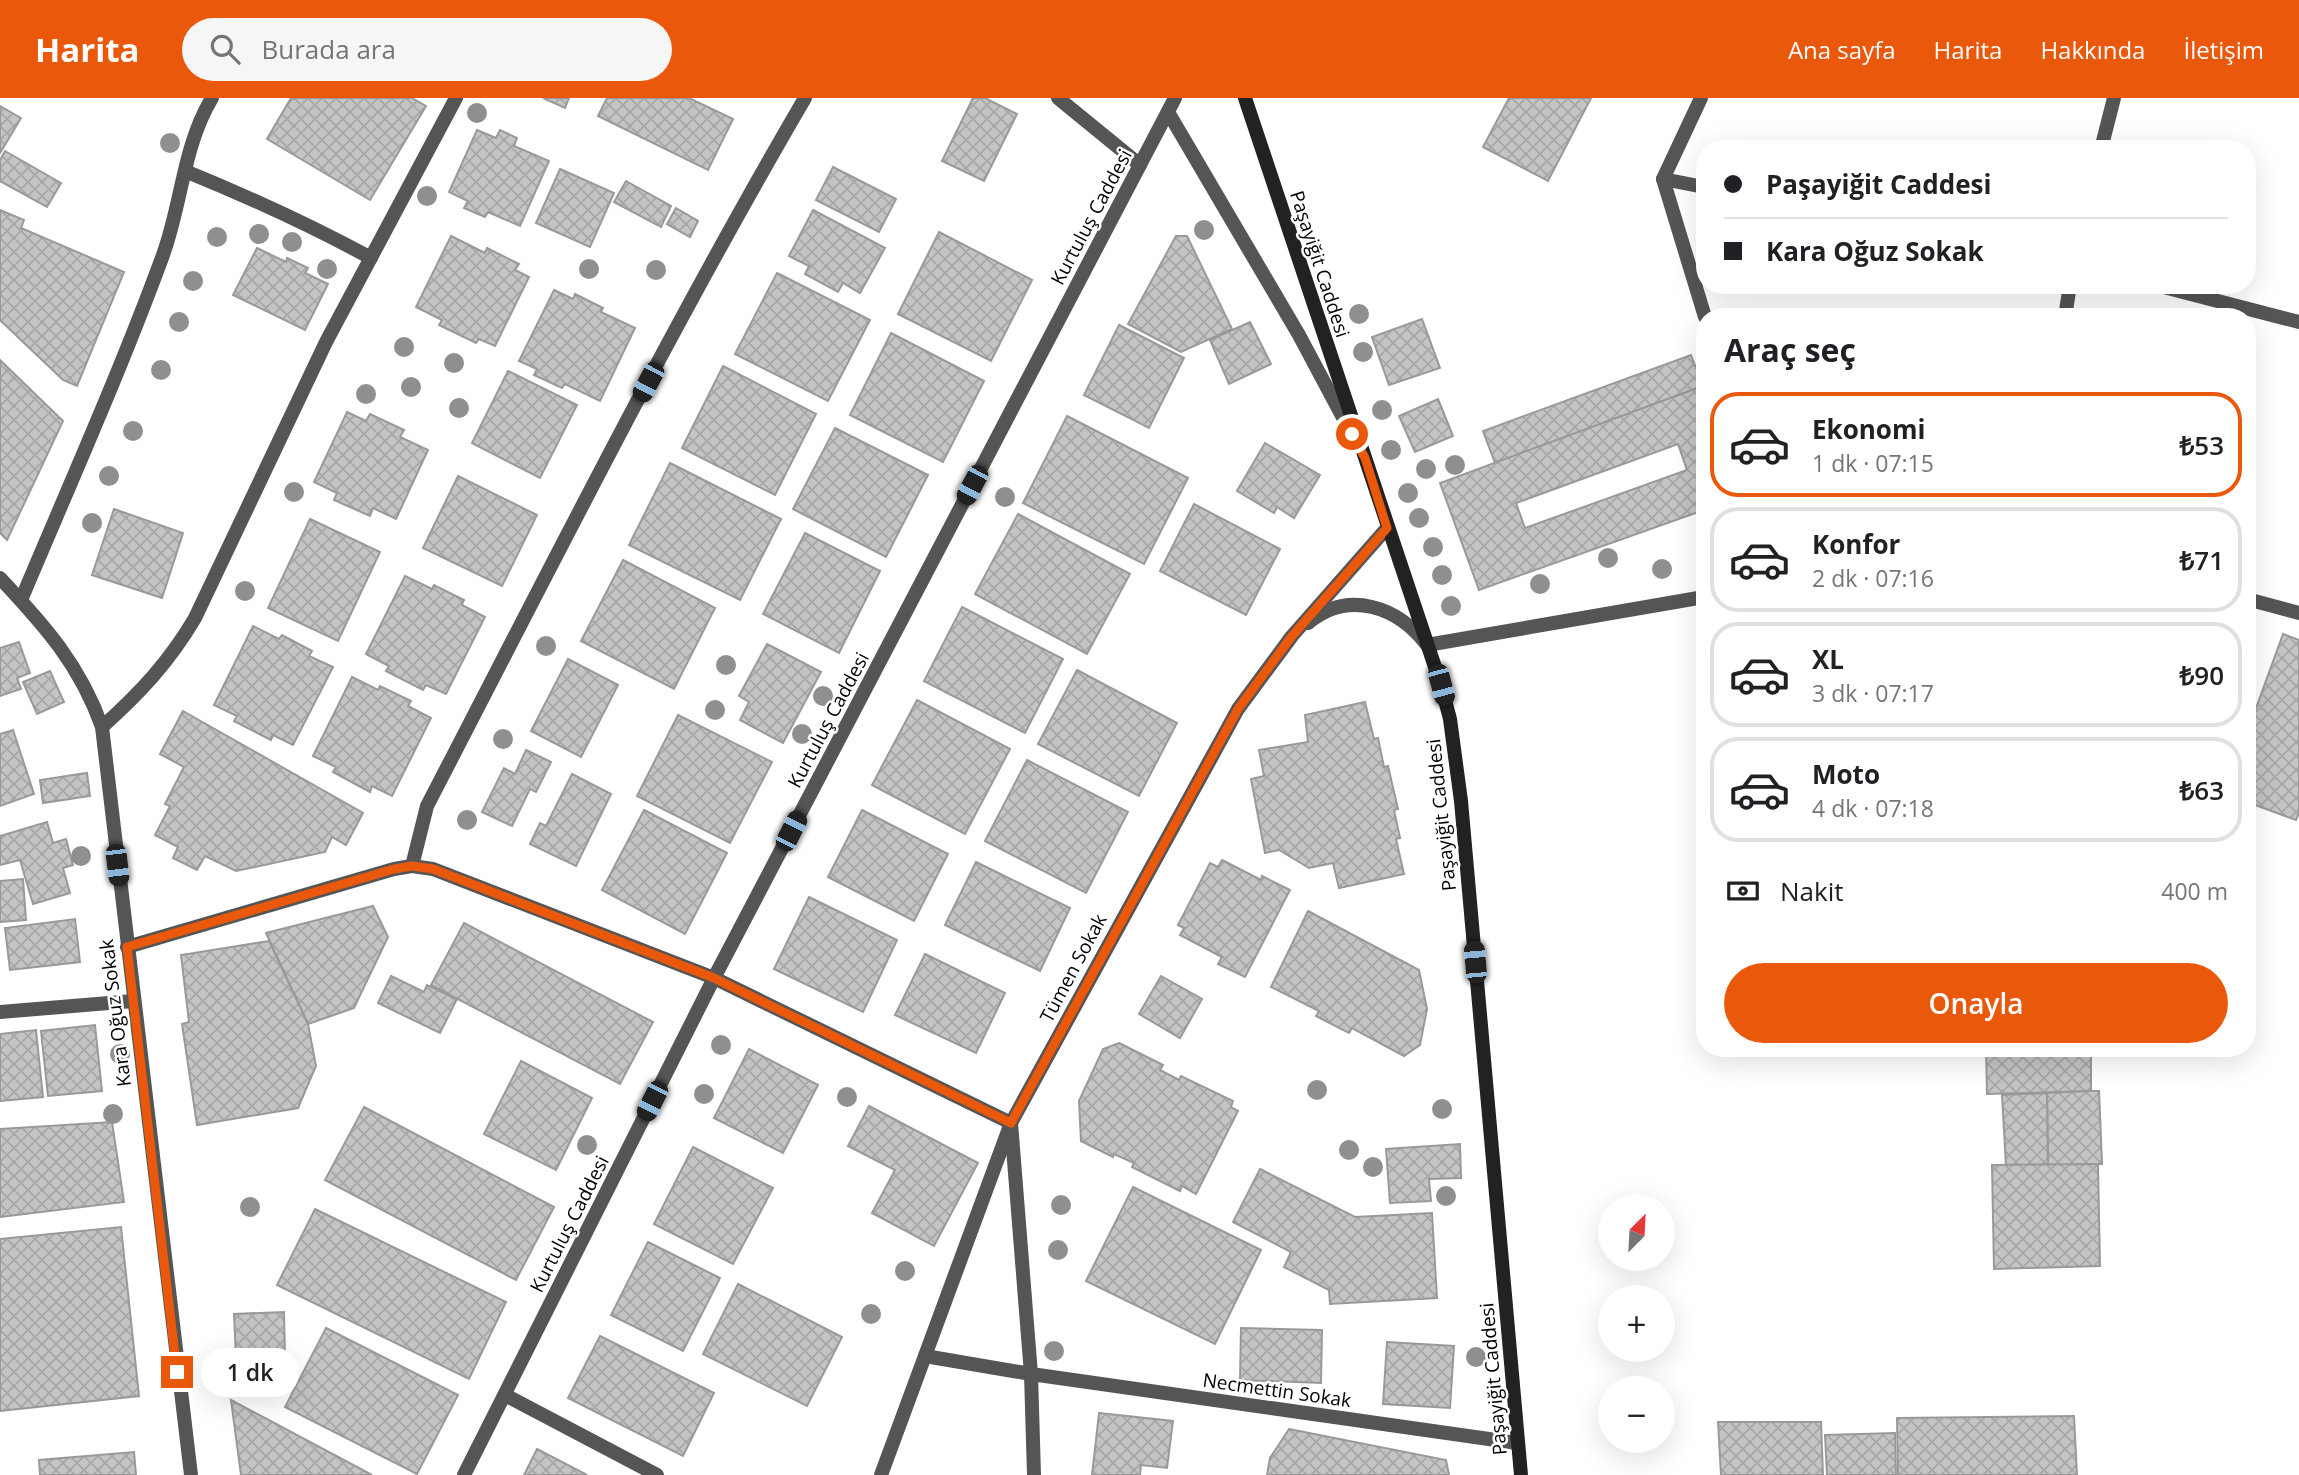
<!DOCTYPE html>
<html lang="tr">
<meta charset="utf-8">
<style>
:root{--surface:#fff;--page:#f6f6f6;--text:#202124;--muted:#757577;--line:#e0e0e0;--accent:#ea580c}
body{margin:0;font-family:"Open Sans",sans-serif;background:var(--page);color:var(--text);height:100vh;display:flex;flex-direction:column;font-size:26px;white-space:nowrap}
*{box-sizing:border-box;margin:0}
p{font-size:23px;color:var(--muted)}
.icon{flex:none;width:38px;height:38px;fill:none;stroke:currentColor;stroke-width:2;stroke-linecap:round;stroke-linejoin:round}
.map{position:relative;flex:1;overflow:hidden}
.details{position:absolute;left:1696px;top:210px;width:560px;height:749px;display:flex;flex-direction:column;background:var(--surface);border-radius:28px;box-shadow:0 7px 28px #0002}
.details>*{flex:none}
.hud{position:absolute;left:1696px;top:42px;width:560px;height:154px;border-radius:28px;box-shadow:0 7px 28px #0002;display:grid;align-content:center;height:154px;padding:0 28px;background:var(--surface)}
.needle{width:46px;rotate:24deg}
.controls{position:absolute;left:1598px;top:1096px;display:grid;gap:14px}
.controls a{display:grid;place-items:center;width:77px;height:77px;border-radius:50%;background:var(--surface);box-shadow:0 7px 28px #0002;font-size:35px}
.end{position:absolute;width:32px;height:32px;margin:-16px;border:9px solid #ea580c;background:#fff;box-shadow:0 0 0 4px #fff}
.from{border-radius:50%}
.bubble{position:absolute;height:49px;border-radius:24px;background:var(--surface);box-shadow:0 7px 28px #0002;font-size:23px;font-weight:600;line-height:49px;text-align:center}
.car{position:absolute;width:21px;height:42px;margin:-21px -10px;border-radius:9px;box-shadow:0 0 5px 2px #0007;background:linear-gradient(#222 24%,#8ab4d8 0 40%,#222 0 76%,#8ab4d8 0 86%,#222 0)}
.hud b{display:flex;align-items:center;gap:24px;height:66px;font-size:26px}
.hud b+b{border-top:2px solid var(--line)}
.hud i{width:18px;height:18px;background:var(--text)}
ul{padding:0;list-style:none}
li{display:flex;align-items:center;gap:21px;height:105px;margin:0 14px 10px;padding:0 14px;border:4px solid var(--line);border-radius:28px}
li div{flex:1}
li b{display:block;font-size:26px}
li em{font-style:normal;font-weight:600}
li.selected{border-color:var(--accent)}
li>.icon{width:63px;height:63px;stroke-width:1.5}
h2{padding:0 28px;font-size:32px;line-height:84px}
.pay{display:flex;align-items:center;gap:18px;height:77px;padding:0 28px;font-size:26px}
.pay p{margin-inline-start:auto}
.action{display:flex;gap:14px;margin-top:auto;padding:14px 28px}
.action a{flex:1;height:80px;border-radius:42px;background:var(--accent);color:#fff;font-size:28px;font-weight:600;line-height:80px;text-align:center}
header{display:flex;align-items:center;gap:42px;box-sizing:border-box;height:98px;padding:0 35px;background:var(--accent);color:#fff}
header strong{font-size:33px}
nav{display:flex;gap:38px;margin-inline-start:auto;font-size:24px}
.search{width:490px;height:63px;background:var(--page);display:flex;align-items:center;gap:18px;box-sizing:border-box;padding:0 24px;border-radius:38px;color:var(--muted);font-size:26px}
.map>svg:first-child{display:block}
.building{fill:url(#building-cross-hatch);stroke:#999;stroke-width:2;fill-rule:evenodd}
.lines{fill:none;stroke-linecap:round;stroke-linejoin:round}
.service{stroke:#555;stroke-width:14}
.minor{stroke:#555;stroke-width:14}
.secondary{stroke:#222;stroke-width:14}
.tree{fill:#8f8f8f}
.route{stroke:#ea580c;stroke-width:9}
.labels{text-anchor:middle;stroke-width:5;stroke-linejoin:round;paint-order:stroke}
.street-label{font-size:19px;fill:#000;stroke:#fff}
</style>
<header>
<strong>Harita</strong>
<div class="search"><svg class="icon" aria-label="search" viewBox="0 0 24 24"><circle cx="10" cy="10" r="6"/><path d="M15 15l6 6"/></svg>Burada ara</div>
<nav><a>Ana sayfa</a><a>Harita</a><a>Hakkında</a><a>İletişim</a></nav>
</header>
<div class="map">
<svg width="2299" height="1377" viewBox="0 0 2299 1377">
<defs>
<pattern id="building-cross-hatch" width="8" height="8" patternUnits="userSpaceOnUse" patternTransform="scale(1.75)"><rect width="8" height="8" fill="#c4c4c4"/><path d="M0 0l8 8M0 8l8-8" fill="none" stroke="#a7a7a7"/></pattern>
</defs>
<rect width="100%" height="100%" fill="#fff"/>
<g class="building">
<path d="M291,0H412L426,8L370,102L267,41Z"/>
<path d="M543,0H569L565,10Z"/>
<path d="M607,0H689L733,21L708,72L598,18Z"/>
<path d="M973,0H985L1017,16L984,83L942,63Z"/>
<path d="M1509,0H1591L1548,83L1483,49Z"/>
<path d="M0,8L21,20L0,55Z"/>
<path d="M477,32L496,40L500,32L517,40L514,48L549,63L520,128L488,114L485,119L464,110L468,103L449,94Z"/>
<path d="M5,53L61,85L47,109L0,83V62Z"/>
<path d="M833,69L896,101L879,134L816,102Z"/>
<path d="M560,71L614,95L590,149L536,125Z"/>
<path d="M626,83L671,108L661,129L614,104Z"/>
<path d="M676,110L698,123L690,139L667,126Z"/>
<path d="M0,112L24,122L21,130L124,174L77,288L63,282L0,222Z"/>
<path d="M813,112L885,150L860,195L843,185L838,194L805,176L809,168L789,158Z"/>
<path d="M939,134L1032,182L991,263L898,216Z"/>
<path d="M451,138L485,155L487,150L519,166L515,172L529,179L495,248L479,241L476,245L439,227L442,222L416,209Z"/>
<path d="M1176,138H1187L1232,231L1181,254L1128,226Z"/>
<path d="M257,150L286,164L287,160L308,170L305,175L328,186L305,232L233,197Z"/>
<path d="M777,175L870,222L828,303L735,256Z"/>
<path d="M554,192L573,201L575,196L603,210L601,214L635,230L600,303L565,286L562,290L534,277L537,271L519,263Z"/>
<path d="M1422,221L1440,270L1389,287L1372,239Z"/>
<path d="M1250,224L1271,266L1229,286L1210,242Z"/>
<path d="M1119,227L1184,260L1149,330L1084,297Z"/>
<path d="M891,235L984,283L943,364L850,317Z"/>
<path d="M1691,257L1703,288L1495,365L1483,333Z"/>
<path d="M0,262L63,323L7,442L0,435Z"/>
<path d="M723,268L816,316L775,397L682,350Z"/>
<path d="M508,273L577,307L540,380L472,345Z"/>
<path d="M1703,288L1704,412L1479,492L1440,385ZM1678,346L1687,372L1525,430L1516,405Z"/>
<path d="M1438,301L1453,338L1415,354L1399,318Z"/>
<path d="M347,314L366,323L370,316L404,332L400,339L428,352L396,421L373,410L370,418L334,402L337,395L314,384Z"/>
<path d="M1067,318L1188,380L1144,466L1023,405Z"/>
<path d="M835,330L928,377L886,459L793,411Z"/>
<path d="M1265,345L1320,377L1294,420L1277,409L1274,415L1237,393Z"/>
<path d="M670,365L781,421L740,502L629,447Z"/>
<path d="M458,378L537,417L502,488L423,450Z"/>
<path d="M1194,406L1280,451L1246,517L1160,473Z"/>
<path d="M114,411L183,435L162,500L92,477Z"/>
<path d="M1018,416L1130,476L1087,556L975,496Z"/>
<path d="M310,421L380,454L338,543L268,510Z"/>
<path d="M805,435L880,473L839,555L763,516Z"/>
<path d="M623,462L715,510L674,591L581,543Z"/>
<path d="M405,478L432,491L434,487L464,502L462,507L485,519L446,596L426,587L423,592L386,573L389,568L366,556Z"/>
<path d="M962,509L1063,561L1025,635L924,583Z"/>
<path d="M253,528L279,541L282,537L312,553L309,558L333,569L293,647L273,637L271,642L234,623L237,618L214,607Z"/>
<path d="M2283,536L2299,542V715L2296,722L2247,704V635Z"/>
<path d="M19,544L30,575L17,580L21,591L0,598V550Z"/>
<path d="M767,546L821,574L783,645L740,622L749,604L739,598Z"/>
<path d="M568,561L618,587L581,659L531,633Z"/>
<path d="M1077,572L1177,625L1139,698L1038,646Z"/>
<path d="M50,573L64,604L37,616L23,584Z"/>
<path d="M352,579L378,592L380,588L411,603L408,608L431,620L392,698L372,688L370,694L333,674L336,669L313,658Z"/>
<path d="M917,602L1010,651L965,736L872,687Z"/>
<path d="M1365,604L1374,641L1378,640L1384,669L1388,668L1398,711L1394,712L1400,740L1396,741L1404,776L1339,790L1333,765L1309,770L1279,752L1265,755L1251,681L1264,678L1259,652L1308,644L1305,617Z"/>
<path d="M183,613L363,715L346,747L332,739L325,754L236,773L205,758L197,772L173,760L178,749L155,737L170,708L165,706L184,669L160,656Z"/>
<path d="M678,617L772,664L730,745L637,698Z"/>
<path d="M13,632L34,696L0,708V636Z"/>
<path d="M526,652L551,664L536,694L530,691L512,728L482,714L504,670L515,676Z"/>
<path d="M1027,662L1128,714L1086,795L985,743Z"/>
<path d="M87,675L90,698L43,705L40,682Z"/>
<path d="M572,676L611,696L576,768L530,746L540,725L546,728Z"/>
<path d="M644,712L727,755L685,836L602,792Z"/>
<path d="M862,712L948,756L914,823L828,779Z"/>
<path d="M47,724L53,745L66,741L73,767L63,770L70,795L33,806L20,762L0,767V738Z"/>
<path d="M1222,762L1261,782L1262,778L1290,792L1245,879L1218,866L1222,859L1180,837L1184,830L1178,827L1210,765L1218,769Z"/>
<path d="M976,764L1070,810L1040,873L945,827Z"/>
<path d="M23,781L26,822L0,824V783Z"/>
<path d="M809,799L897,842L863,914L774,871Z"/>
<path d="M373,808L388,839L354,910L308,926L266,835Z"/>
<path d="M1308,813L1419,872L1427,911L1420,947L1404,958L1352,930L1349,935L1316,918L1319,913L1271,889Z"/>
<path d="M75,821L80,864L10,872L5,830Z"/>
<path d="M464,825L653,924L620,986L431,887Z"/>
<path d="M269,843L308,926L316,968L298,1010L197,1027L182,926L189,924L181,857Z"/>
<path d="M925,856L1005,895L976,955L895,917Z"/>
<path d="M391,878L424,894L427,887L457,901L440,935L378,905Z"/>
<path d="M1161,878L1202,901L1180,940L1139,916Z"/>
<path d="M95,927L102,993L48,998L41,933Z"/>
<path d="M36,932L43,999L0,1003V936Z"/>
<path d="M1119,945L1163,967L1160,972L1179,982L1181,978L1233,1003L1231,1009L1238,1013L1196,1096L1182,1088L1180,1093L1132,1069L1134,1065L1114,1056L1113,1059L1081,1043L1079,1003L1103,951Z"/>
<path d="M1986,950H2091V993L1987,996Z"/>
<path d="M749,951L818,987L783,1055L714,1020Z"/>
<path d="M521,963L592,1000L556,1072L484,1036Z"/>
<path d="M2091,993H2099L2102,1066L2048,1068L2047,995Z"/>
<path d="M2047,995L2048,1068H2006L2002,997Z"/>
<path d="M869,1008L978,1065L934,1148L872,1115L895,1072L848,1048Z"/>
<path d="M364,1009L554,1109L516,1182L325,1082Z"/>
<path d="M112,1024L124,1104L0,1119V1031Z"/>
<path d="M1460,1046L1461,1080L1429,1081L1431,1103L1390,1105L1386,1051Z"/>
<path d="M693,1049L773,1090L733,1166L654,1126Z"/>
<path d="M2098,1066L2100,1168L1994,1171L1992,1067Z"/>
<path d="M1260,1071L1355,1119L1432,1115L1437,1200L1330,1206L1329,1192L1284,1169L1291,1154L1233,1124Z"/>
<path d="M1133,1089L1261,1152L1215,1246L1086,1183Z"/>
<path d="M315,1111L506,1204L469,1281L277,1187Z"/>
<path d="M121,1129L139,1298L0,1313V1141Z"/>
<path d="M648,1144L720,1180L683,1253L611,1217Z"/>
<path d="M738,1186L842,1239L807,1308L703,1256Z"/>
<path d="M284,1214L285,1258L236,1260L234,1216Z"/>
<path d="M326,1230L458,1297L417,1376L285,1309Z"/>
<path d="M1241,1230L1322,1232L1321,1285L1240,1282Z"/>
<path d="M600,1238L714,1295L683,1358L568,1300Z"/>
<path d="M1387,1244L1454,1248L1450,1310L1383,1306Z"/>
<path d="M231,1302L372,1377H241Z"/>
<path d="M1099,1315L1173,1323L1167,1370L1141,1367L1140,1377H1092Z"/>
<path d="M2074,1318L2077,1377H1898L1897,1320Z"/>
<path d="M1718,1324H1821L1823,1377H1721Z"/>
<path d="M1289,1331L1446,1362L1449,1377H1267L1270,1360Z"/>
<path d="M1895,1335L1896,1377H1827L1825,1337Z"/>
<path d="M537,1351L587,1377H524Z"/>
<path d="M134,1354L136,1377H40L39,1362Z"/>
</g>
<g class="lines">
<g class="service">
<path d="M185,73C249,99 310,127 371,160"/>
<path d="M1663,81L1705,219"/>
</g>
<g class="minor">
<path d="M1058,0L1140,67"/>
<path d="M1701,0L1663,81L1704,89"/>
<path d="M1168,14L1299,237L1356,344"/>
<path d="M2101,51L2114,0"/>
<path d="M2156,187L2299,224"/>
<path d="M2065,219L2070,187"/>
<path d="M0,480C45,528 80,567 102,629L191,1377"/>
<path d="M2247,501L2299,515"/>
<path d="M21,502C69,388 120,274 163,157C182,105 183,48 212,0"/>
<path d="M1308,525C1349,491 1398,509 1427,547L1704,499"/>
<path d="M102,629C140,595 169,564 195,520L326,244L456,0"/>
<path d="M412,768L427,708C550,471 670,231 805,0"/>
<path d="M127,849L394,771L412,768L433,771L714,880L1011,1025L1031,1276L1034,1377"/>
<path d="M0,914L133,903"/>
<path d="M925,1258L1031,1276L1517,1345"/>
<path d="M505,1297L657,1377"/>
<path d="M464,1377L714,880L1175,0"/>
<path d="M881,1377L1011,1025L1238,611L1292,538L1387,430"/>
</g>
<path class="secondary" d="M1245,0L1441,587L1450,621L1461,703L1521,1377"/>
</g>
<g class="tree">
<circle cx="477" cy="15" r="10"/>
<circle cx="170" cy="45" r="10"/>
<circle cx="427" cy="98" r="10"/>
<circle cx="1204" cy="132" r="10"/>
<circle cx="259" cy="136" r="10"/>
<circle cx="217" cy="139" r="10"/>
<circle cx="292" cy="144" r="10"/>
<circle cx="327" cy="171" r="10"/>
<circle cx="589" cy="171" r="10"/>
<circle cx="656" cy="172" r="10"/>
<circle cx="193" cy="183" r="10"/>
<circle cx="1359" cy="216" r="10"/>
<circle cx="179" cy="224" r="10"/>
<circle cx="404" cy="249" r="10"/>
<circle cx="1363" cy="254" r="10"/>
<circle cx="454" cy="265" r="10"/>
<circle cx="161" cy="272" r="10"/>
<circle cx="411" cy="289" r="10"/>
<circle cx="366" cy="296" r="10"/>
<circle cx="459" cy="310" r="10"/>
<circle cx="1382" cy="312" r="10"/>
<circle cx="133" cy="333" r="10"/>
<circle cx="1391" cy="352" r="10"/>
<circle cx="1455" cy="367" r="10"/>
<circle cx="1426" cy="371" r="10"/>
<circle cx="109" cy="378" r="10"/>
<circle cx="294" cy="394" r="10"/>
<circle cx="1408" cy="395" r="10"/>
<circle cx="1005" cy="399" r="10"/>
<circle cx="1419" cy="420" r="10"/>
<circle cx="92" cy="425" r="10"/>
<circle cx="1433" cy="449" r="10"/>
<circle cx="1608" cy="460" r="10"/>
<circle cx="1662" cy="471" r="10"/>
<circle cx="1442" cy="477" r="10"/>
<circle cx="1540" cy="486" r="10"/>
<circle cx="245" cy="493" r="10"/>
<circle cx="1451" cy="508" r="10"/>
<circle cx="546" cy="548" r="10"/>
<circle cx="726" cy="567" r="10"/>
<circle cx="823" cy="598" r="10"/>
<circle cx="715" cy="612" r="10"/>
<circle cx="802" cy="636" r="10"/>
<circle cx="503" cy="641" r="10"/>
<circle cx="467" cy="722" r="10"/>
<circle cx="81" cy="758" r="10"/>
<circle cx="721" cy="947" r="10"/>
<circle cx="120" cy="956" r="10"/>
<circle cx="1317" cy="992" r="10"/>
<circle cx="704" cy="996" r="10"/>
<circle cx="847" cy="999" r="10"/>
<circle cx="1442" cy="1011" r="10"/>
<circle cx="113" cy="1016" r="10"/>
<circle cx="587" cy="1047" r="10"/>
<circle cx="1349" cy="1052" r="10"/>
<circle cx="1373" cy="1069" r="10"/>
<circle cx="1446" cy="1098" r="10"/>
<circle cx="1061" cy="1107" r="10"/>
<circle cx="250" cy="1109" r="10"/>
<circle cx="1058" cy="1152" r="10"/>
<circle cx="905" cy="1173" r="10"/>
<circle cx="871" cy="1216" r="10"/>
<circle cx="1054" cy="1253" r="10"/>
<circle cx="1476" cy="1259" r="10"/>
</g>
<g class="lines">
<path class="route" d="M177,1274L127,849L394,771L412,768L433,771L714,880L1011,1025L1238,611L1292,538L1387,430L1365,360L1352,336"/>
</g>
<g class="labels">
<g class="street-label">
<text transform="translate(1091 119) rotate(-62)" y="7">Kurtuluş Caddesi</text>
<text transform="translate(1320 166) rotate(72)" y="7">Paşayiğit Caddesi</text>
<text transform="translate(828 622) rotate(-62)" y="7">Kurtuluş Caddesi</text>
<text transform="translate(1441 717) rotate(-96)" y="7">Paşayiğit Caddesi</text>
<text transform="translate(1073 870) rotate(-62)" y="7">Tümen Sokak</text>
<text transform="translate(115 915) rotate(-97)" y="7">Kara Oğuz Sokak</text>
<text transform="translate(569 1126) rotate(-63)" y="7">Kurtuluş Caddesi</text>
<text transform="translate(1493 1281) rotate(-95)" y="7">Paşayiğit Caddesi</text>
<text transform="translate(1277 1292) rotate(8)" y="7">Necmettin Sokak</text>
</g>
</g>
</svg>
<div class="controls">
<a><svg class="needle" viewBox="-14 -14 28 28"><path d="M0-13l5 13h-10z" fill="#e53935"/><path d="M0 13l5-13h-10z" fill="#757577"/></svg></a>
<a>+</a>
<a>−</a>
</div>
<i class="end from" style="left:1352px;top:336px"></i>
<i class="end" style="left:177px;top:1274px"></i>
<div class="bubble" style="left:201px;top:1250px;width:98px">1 dk</div>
<i class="car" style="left:648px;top:284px;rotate:208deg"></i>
<i class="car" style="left:972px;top:387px;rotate:208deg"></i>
<i class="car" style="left:1441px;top:587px;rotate:165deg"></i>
<i class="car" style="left:791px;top:733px;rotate:27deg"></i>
<i class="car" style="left:117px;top:767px;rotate:173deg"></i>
<i class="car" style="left:1475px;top:864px;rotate:355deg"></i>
<i class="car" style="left:652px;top:1003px;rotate:207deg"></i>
<div class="hud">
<b><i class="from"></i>Paşayiğit Caddesi</b>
<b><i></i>Kara Oğuz Sokak</b>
</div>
<section class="details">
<h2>Araç seç</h2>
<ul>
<li class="selected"><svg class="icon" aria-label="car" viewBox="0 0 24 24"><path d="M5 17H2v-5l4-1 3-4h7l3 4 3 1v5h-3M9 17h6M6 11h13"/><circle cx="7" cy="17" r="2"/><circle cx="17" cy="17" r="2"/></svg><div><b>Ekonomi</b><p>1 dk · 07:15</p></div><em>₺53</em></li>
<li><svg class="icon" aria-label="car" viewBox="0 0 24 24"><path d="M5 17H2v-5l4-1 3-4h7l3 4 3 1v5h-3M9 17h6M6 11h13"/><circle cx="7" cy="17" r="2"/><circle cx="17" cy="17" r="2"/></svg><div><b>Konfor</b><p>2 dk · 07:16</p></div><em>₺71</em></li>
<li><svg class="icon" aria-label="car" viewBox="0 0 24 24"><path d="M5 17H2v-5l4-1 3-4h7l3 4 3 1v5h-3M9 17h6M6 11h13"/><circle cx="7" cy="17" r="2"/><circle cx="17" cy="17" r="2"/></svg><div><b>XL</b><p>3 dk · 07:17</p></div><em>₺90</em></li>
<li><svg class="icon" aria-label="car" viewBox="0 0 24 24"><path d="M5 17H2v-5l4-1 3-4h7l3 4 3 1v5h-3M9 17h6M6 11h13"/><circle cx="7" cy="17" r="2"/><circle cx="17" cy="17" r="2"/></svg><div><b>Moto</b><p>4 dk · 07:18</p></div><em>₺63</em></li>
</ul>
<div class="pay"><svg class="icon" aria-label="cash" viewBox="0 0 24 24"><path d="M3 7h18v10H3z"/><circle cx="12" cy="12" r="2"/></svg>Nakit<p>400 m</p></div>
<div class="action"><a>Onayla</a></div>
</section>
</div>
